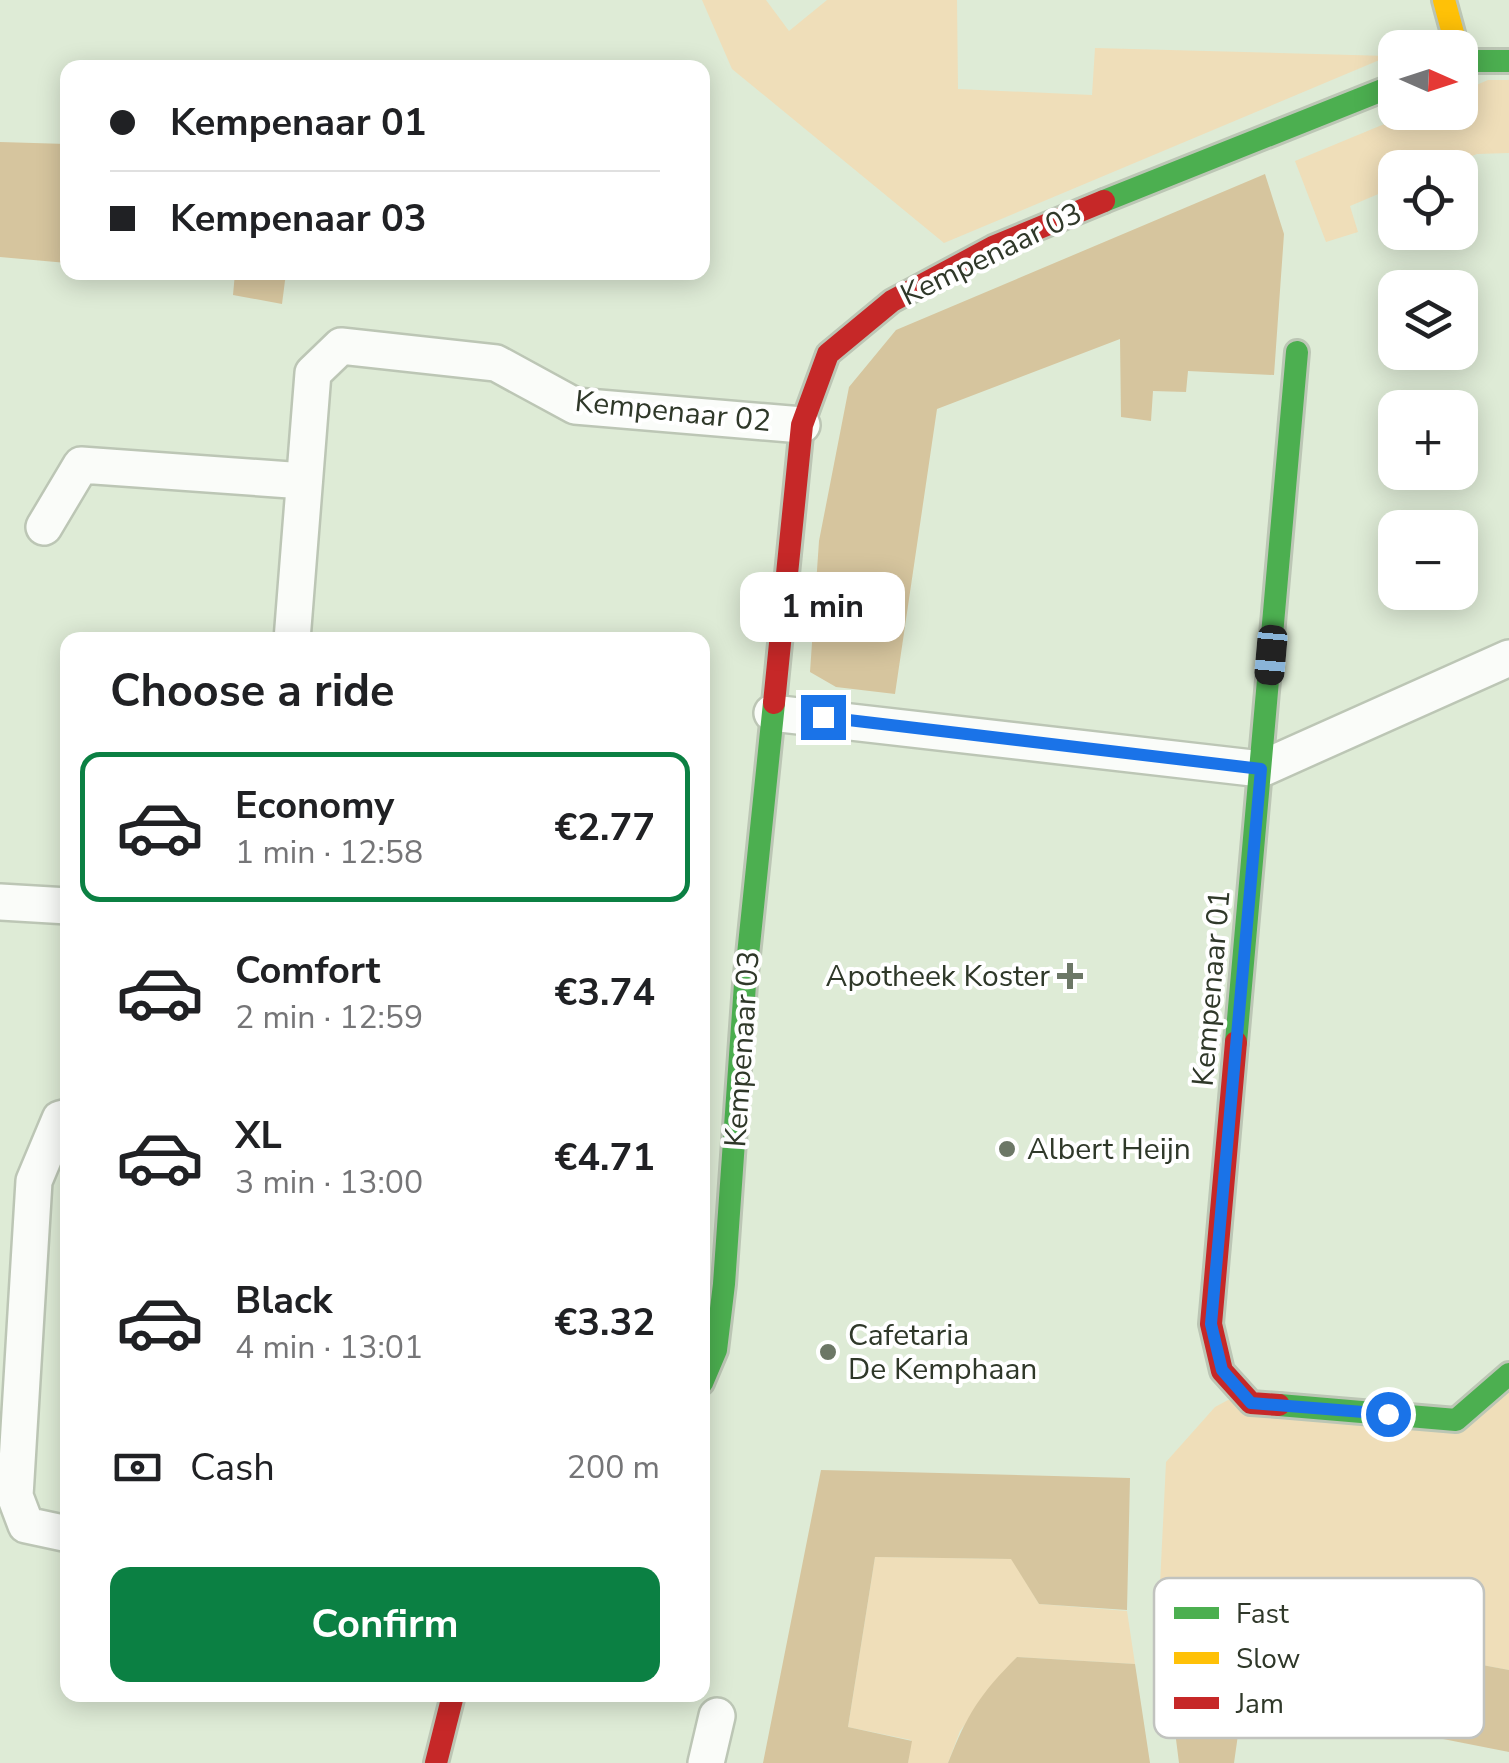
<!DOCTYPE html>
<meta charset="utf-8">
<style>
:root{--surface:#fff;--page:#f2f2f2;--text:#202124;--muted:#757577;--line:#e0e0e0;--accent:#0b8043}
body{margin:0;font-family:"Nunito Sans",sans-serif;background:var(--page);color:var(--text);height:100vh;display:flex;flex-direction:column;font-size:38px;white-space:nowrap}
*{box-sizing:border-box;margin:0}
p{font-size:32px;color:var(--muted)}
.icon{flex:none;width:55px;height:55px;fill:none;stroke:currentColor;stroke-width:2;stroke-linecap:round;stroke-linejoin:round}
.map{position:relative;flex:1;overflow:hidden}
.panel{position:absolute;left:60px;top:632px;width:650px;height:1070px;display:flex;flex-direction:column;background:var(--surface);border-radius:20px;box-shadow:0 5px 25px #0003}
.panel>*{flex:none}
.banner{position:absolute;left:60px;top:60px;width:650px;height:220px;border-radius:20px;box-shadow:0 5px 25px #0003;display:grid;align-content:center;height:220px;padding:0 50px;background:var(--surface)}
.needle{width:65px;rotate:93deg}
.buttons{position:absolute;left:1378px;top:30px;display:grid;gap:20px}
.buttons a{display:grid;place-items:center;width:100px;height:100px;border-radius:20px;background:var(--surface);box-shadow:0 5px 25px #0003;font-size:50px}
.end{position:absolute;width:45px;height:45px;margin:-22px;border:12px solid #1a73e8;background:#fff;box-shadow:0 0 0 5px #fff}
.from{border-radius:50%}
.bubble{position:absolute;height:70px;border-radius:20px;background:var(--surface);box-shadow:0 5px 25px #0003;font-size:32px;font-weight:700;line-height:70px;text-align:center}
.car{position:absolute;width:30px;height:60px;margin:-30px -15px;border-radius:12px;box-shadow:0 0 8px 2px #0007;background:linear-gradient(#222 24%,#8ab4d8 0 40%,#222 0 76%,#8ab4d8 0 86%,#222 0)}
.banner b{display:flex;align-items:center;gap:35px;height:95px;font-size:38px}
.banner b+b{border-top:2px solid var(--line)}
.banner i{width:25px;height:25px;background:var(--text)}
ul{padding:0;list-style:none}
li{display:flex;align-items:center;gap:30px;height:150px;margin:0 20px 15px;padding:0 30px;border:5px solid transparent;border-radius:20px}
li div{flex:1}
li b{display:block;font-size:38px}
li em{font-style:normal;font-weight:700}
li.on{border-color:var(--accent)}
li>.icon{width:90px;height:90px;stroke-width:1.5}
h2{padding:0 50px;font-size:45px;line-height:120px}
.pay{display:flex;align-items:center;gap:25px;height:110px;padding:0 50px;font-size:38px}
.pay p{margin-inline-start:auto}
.cta{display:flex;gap:20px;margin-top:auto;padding:20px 50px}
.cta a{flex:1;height:115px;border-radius:20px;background:var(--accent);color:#fff;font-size:40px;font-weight:700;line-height:115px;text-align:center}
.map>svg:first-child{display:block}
.green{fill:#efdeb9}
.forest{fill:#d6c59e}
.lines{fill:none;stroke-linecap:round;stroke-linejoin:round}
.street-casing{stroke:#bcc6b5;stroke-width:40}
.fast-casing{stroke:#bcc6b5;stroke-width:28}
.slow-casing{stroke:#bcc6b5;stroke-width:28}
.jam-casing{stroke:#bcc6b5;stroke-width:28}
.street{stroke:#fafcf9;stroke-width:35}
.fast{stroke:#4caf50;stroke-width:22}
.slow{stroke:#ffc107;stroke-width:22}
.jam{stroke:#c62828;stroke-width:22}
.route{stroke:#1a73e8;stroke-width:12}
.poi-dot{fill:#6c7766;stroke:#fff;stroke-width:4}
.labels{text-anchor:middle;stroke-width:8;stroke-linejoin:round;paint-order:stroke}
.street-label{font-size:30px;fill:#2f3829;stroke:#fff}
.poi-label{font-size:30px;fill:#2f3829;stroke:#fff;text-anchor:start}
.key{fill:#fff;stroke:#c1c3bf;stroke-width:2.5}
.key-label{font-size:28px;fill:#2f3829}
</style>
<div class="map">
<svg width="1509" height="1763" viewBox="0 0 1509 1763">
<rect width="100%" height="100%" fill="#deebd6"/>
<g class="green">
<path d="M702,0H766L789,31L827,0H957L958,89L1092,95L1095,48L1389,56L944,243L732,69Z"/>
<path d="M1488,80H1509V153L1477,154L1444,167L1395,168V187L1350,206L1358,232L1326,242L1295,161L1411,113L1460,112V92Z"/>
<path d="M1509,1379V1670L1159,1605L1166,1462L1215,1407L1228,1400L1461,1418Z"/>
<path d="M875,1557L1012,1559L1039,1604L1127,1611L1135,1664L1017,1657L960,1731L948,1763H908L911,1740L848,1727Z"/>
</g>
<g class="forest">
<path d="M0,142L67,144V263L0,257Z"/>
<path d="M1265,174L1284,234L1274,375L1188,371L1186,392L1153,391L1151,421L1121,417L1120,339L937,409L895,694L836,687L810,672L819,541L849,387L896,330Z"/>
<path d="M235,273H286L282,304L233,295Z"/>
<path d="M821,1470L1130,1478L1127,1610L1039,1604L1011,1559L875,1557L848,1727L912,1741L908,1763H763Z"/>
<path d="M1159,1605L1509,1670V1752L1443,1739L1446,1702L1248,1664L1234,1763H1179Z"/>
<path d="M1017,1657L1135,1664L1150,1763H948C967,1714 980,1694 1017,1657Z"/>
</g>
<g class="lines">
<defs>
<g id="street">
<path d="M44,527L81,465L304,481"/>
<path d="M292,640L313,373L341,346L496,363L575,406L802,425"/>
<path d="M772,713L1261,769L1509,658"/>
<path d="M0,902L68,906"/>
<path d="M68,1117L60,1119L34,1181L15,1496L26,1525L68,1534"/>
<path d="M706,1763L717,1716"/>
</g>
<g id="fast">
<path d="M1460,61H1509"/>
<path d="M1104,201L1395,85"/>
<path d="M1236,1042L1297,352"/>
<path d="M702,1383L716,1350L724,1284L745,984L774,703"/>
<path d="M1279,1405L1456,1420L1509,1374"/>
</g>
<path id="slow" d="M1444,0L1457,48"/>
<g id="jam">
<path d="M774,703L802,425L828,354L892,301L993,247L1104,201"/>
<path d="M1236,1042L1211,1324L1222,1371L1251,1403L1279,1405"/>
<path d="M436,1763L453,1695"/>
</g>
</defs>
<use href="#street" class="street-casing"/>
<use href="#fast" class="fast-casing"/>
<use href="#slow" class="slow-casing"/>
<use href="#jam" class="jam-casing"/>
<use href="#street" class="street"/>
<use href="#fast" class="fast"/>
<use href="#slow" class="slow"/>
<use href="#jam" class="jam"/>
</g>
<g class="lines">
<path class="route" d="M823,717L1261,769L1211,1324L1222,1370L1251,1403L1388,1414"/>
</g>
<g class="poi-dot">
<path d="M1065 961h10v10h10v10h-10v10h-10v-10h-10v-10h10z"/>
<circle cx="1007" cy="1149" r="10"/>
<circle cx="828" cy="1352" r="10"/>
</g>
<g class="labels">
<g class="street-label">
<text transform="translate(991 254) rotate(-26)" y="10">Kempenaar 03</text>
<text transform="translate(673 411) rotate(6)" y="10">Kempenaar 02</text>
<text transform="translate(1211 988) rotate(-85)" y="10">Kempenaar 01</text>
<text transform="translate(742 1049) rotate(-86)" y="10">Kempenaar 03</text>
</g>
<g class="poi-label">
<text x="1050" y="986" text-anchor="end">Apotheek Koster</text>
<text x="1027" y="1159">Albert Heijn</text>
<text x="848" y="1345">Cafetaria<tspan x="848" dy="34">De Kemphaan</tspan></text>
</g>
</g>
<rect x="1154" y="1578" width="330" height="160" rx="15" class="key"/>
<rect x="1174" y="1607" width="45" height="12" fill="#4caf50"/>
<rect x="1174" y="1652" width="45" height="12" fill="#ffc107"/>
<rect x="1174" y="1697" width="45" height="12" fill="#c62828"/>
<g class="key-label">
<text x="1236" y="1623">Fast</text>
<text x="1236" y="1668">Slow</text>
<text x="1236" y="1713">Jam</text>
</g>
</svg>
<div class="buttons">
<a><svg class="needle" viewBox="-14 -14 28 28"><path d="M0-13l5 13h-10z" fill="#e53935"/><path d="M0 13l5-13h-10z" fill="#757577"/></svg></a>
<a><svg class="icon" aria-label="locate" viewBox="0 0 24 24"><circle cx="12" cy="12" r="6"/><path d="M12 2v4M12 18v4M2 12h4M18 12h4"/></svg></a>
<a><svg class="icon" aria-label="layers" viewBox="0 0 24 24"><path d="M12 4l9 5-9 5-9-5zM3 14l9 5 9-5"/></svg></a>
<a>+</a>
<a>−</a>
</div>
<i class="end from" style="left:1388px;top:1414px"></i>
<i class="end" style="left:823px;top:717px"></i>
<div class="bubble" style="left:740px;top:572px;width:165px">1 min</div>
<i class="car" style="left:1271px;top:655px;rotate:185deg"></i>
<div class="banner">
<b><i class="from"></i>Kempenaar 01</b>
<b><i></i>Kempenaar 03</b>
</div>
<section class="panel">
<h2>Choose a ride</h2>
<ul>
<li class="on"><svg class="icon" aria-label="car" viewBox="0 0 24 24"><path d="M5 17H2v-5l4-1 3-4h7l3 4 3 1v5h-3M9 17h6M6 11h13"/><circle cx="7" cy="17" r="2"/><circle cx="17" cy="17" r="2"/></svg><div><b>Economy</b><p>1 min · 12:58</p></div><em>€2.77</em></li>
<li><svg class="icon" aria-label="car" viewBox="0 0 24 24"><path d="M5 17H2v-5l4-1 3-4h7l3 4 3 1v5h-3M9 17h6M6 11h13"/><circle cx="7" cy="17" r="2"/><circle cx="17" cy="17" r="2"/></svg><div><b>Comfort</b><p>2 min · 12:59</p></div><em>€3.74</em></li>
<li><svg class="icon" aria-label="car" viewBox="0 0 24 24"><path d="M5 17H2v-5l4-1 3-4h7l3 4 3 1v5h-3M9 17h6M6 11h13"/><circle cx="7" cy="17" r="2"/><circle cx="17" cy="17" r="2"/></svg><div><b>XL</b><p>3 min · 13:00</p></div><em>€4.71</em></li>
<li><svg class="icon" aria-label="car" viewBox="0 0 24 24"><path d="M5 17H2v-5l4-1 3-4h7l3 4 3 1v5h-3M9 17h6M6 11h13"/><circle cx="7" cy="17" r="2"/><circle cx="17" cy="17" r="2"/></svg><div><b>Black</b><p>4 min · 13:01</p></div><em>€3.32</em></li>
</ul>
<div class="pay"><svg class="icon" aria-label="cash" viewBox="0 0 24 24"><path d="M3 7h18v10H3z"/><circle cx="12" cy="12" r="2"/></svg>Cash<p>200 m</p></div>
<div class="cta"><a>Confirm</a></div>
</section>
</div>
